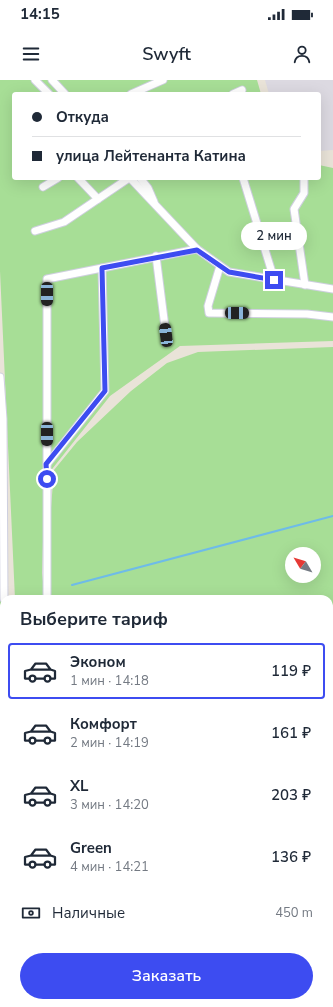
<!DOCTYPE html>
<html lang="ru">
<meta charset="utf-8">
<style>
:root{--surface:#fff;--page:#f2f2f3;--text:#1f2937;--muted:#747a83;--line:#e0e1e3;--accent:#3d4cf1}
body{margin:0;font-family:"Nunito Sans",sans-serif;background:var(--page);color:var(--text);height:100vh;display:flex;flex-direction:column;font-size:15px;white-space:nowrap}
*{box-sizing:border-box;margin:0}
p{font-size:13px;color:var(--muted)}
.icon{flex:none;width:22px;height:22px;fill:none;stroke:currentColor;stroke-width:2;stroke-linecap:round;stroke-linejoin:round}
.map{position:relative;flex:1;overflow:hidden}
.sheet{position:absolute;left:0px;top:515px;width:333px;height:412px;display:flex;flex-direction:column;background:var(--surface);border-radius:12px 12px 0 0;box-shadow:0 4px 16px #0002}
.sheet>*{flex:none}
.top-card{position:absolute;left:12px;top:12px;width:309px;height:88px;border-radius:4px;box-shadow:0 4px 16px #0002;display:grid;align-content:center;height:88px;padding:0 20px;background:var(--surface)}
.needle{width:26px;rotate:308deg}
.controls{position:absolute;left:285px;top:467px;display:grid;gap:8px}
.controls a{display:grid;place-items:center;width:36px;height:36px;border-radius:50%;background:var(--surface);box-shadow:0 4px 16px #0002;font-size:20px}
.end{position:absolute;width:18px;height:18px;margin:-9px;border:5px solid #3d4cf1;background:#fff;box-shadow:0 0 0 2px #fff}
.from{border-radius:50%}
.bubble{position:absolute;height:28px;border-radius:14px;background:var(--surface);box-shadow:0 4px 16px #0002;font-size:13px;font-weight:600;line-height:28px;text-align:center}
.car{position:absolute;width:12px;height:24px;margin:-12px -6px;border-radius:5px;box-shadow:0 0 3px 1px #0007;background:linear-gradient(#222 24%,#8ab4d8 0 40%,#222 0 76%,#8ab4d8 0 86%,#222 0)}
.top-card b{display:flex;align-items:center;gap:14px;height:38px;font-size:15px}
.top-card b+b{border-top:1px solid var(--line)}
.top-card i{width:10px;height:10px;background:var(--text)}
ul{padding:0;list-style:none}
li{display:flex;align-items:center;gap:12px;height:56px;margin:0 8px 6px;padding:0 12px;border:2px solid transparent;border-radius:4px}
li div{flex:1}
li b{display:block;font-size:15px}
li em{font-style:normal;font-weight:600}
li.current{border-color:var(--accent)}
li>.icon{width:36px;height:36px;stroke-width:1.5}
h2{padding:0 20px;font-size:18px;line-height:48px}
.pay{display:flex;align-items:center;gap:10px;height:44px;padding:0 20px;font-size:15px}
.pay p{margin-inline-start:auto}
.button{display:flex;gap:8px;margin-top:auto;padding:8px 20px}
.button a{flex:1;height:46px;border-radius:24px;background:var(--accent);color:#fff;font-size:16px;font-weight:600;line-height:46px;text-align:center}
.status{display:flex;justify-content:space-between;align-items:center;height:28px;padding:0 20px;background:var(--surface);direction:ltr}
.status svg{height:11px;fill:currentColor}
header{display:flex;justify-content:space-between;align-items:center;height:52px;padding:0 20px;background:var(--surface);font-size:18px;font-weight:600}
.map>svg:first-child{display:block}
.industrial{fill:#dcd9e1}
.green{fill:#a7de96;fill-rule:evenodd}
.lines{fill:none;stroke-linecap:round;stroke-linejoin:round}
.stream{stroke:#6ebbe8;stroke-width:2}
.street-casing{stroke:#cecfdf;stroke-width:9}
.street{stroke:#fff;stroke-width:7}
.route{stroke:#3d4cf1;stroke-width:5}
</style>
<div class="status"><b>14:15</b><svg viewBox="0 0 49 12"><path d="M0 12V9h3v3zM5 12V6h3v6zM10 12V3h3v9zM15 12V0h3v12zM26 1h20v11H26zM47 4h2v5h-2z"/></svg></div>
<header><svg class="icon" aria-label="menu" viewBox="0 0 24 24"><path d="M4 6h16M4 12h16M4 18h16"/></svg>Swyft<svg class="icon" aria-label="person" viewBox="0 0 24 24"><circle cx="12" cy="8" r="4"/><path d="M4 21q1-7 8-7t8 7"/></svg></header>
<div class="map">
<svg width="333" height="927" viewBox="0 0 333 927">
<rect width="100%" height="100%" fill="#e9e3d8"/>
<path class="industrial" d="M265,0H333V70L319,71V14H269Z"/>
<g class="green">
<path d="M0,0H257L261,14H14V98H319V85L333,88V261L180,266L110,316L45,398L42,493L45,519H15L0,191Z"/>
<path d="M333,267V639L329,640V519H51L49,498V453L54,390L77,362L131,311L167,283L198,272ZM292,474H314V496H292Z"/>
<path d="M0,387L4,519V923H83V927H0Z"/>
<path d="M88,923H175L176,926L88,927Z"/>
</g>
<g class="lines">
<path class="stream" d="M72,505L333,436"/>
<defs>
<g id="street">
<path d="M35,0L49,14"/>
<path d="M52,0L65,14"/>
<path d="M131,14L163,0"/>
<path d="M233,14L242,10"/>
<path d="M78,98L98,119"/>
<path d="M130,98L197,169L229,192L333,209"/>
<path d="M140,98L148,108L154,122"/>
<path d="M243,98L274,199"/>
<path d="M304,98V113L294,129L305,205"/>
<path d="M43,107L58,98"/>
<path d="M35,151L64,142L129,98"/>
<path d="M156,176L166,255"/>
<path d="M220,186L208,226L209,233L307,234L333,237"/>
<path d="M0,297L3,339L4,519"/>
<path d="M47,384L105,311L102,188"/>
<path d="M47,519V199L197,169"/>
<path d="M329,765L333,778"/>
<path d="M329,866L333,865"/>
<path d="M51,927L52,923"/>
</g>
</defs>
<use href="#street" class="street-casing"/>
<use href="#street" class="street"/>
</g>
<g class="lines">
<path class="route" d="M47,399L46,384L105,311L102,188L197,170L229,192L274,200"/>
</g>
</svg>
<div class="controls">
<a><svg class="needle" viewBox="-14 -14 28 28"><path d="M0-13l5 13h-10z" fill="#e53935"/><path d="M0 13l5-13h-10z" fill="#747a83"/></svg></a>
</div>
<i class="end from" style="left:47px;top:399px"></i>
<i class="end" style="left:274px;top:200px"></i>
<div class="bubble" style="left:241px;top:142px;width:66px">2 мин</div>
<i class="car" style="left:47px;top:214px;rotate:180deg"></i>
<i class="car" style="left:237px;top:233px;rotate:91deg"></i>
<i class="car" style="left:166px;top:255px;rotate:353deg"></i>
<i class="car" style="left:47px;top:354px;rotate:180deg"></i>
<div class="top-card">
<b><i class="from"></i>Откуда</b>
<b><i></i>улица Лейтенанта Катина</b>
</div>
<section class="sheet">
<h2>Выберите тариф</h2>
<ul>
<li class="current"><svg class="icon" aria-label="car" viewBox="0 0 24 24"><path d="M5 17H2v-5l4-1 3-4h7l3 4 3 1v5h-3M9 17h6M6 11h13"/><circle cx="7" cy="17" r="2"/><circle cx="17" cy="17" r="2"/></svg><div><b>Эконом</b><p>1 мин · 14:18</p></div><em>119 ₽</em></li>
<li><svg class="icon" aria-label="car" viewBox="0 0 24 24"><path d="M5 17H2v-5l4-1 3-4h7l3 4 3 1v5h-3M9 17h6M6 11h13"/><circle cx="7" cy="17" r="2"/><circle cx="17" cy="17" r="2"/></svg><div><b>Комфорт</b><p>2 мин · 14:19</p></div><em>161 ₽</em></li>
<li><svg class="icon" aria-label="car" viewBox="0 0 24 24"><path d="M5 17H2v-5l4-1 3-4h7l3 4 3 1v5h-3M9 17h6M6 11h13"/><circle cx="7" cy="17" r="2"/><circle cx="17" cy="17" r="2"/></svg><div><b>XL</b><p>3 мин · 14:20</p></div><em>203 ₽</em></li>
<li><svg class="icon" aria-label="car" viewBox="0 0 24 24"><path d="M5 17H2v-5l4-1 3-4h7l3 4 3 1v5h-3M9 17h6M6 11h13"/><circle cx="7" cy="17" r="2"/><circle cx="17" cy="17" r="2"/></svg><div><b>Green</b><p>4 мин · 14:21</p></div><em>136 ₽</em></li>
</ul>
<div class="pay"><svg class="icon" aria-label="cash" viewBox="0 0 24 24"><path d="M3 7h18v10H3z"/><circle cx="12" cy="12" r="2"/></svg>Наличные<p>450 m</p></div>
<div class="button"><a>Заказать</a></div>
</section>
</div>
